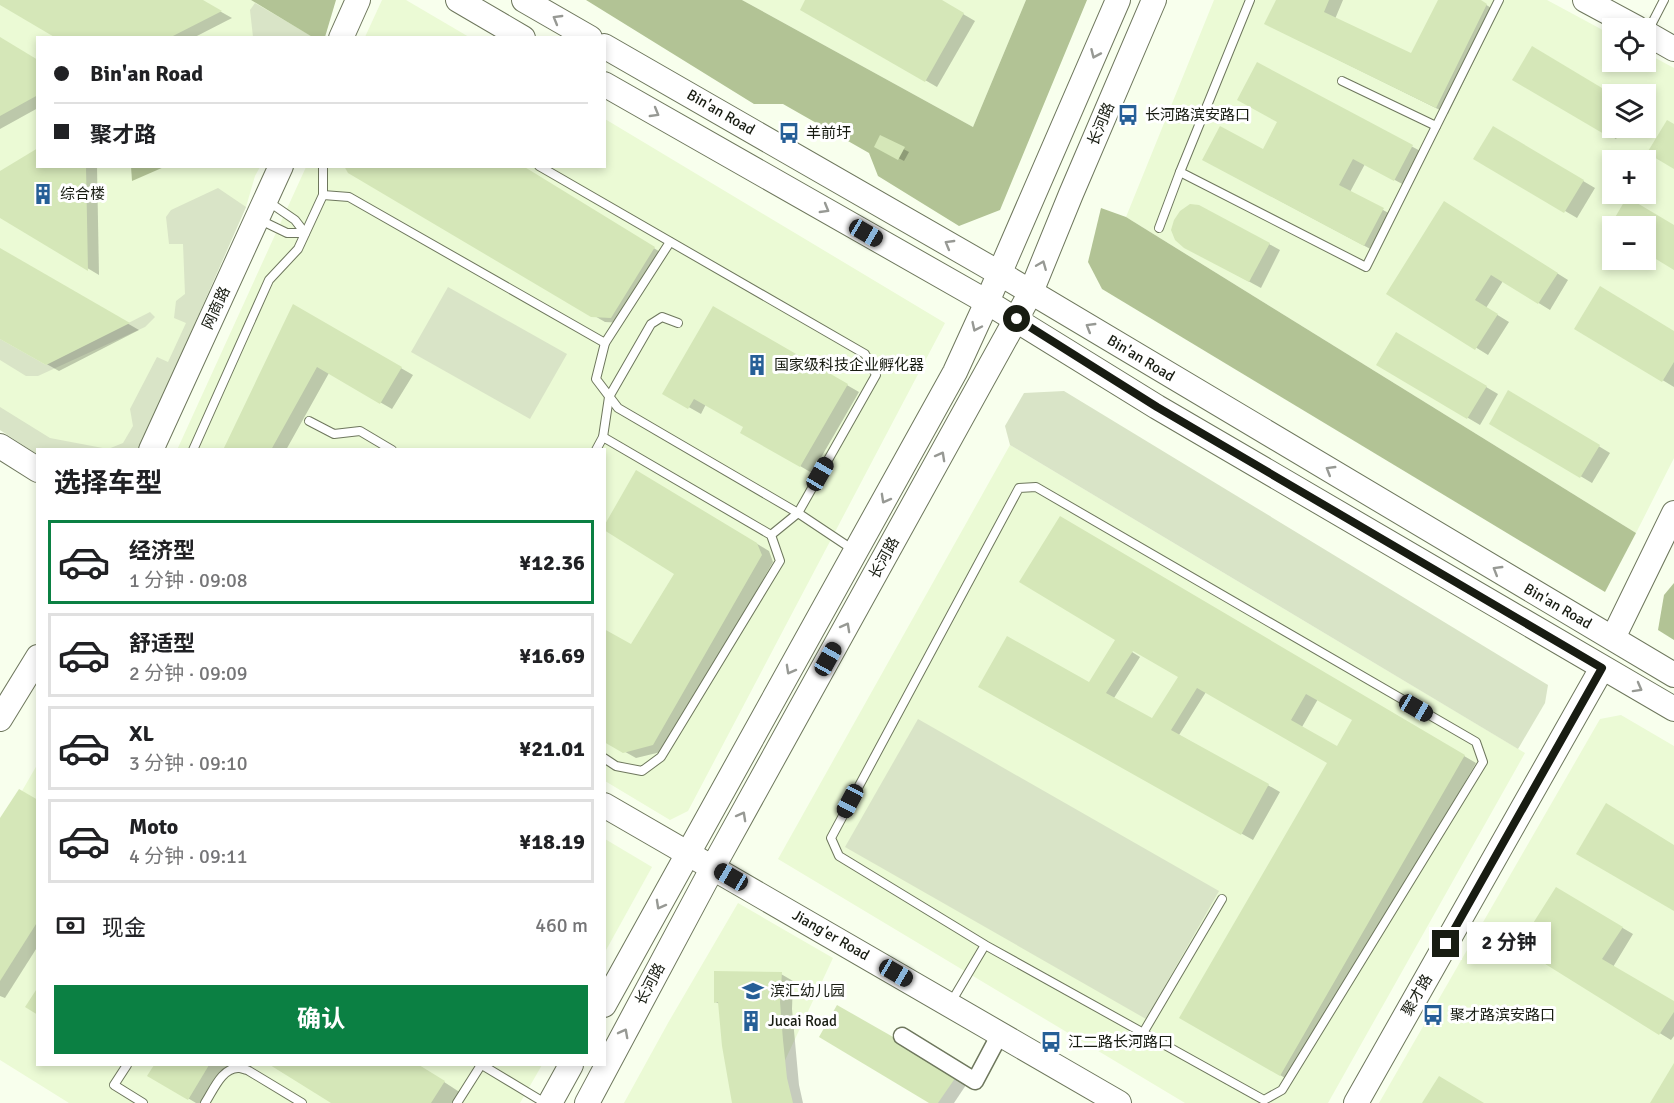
<!DOCTYPE html>
<html lang="zh">
<meta charset="utf-8">
<style>
:root{--surface:#fff;--page:#f6f6f6;--text:#202124;--muted:#757577;--line:#e0e0e0;--accent:#0b8043}
body{margin:0;font-family:Signika,"Noto Sans SC",sans-serif;background:var(--page);color:var(--text);height:100vh;display:flex;flex-direction:column;font-size:22px;white-space:nowrap}
*{box-sizing:border-box;margin:0}
p{font-size:20px;color:var(--muted)}
.icon{flex:none;width:33px;height:33px;fill:none;stroke:currentColor;stroke-width:2;stroke-linecap:round;stroke-linejoin:round}
.map{position:relative;flex:1;overflow:hidden}
.drawer{position:absolute;left:36px;top:448px;width:570px;height:618px;display:flex;flex-direction:column;background:var(--surface);border-radius:0px;box-shadow:0 3px 9px #0003}
.drawer>*{flex:none}
.hud{position:absolute;left:36px;top:36px;width:570px;height:132px;border-radius:0px;box-shadow:0 3px 9px #0003;display:grid;align-content:center;height:132px;padding:0 18px;background:var(--surface)}
.fabs{position:absolute;left:1602px;top:18px;display:grid;gap:12px}
.fabs a{display:grid;place-items:center;width:54px;height:54px;border-radius:0px;background:var(--surface);box-shadow:0 3px 9px #0003;font-size:30px}
.end{position:absolute;width:27px;height:27px;margin:-14px;border:8px solid #181c12;background:#fff;box-shadow:0 0 0 3px #fff}
.from{border-radius:50%}
.bubble{position:absolute;height:42px;border-radius:0px;background:var(--surface);box-shadow:0 3px 9px #0003;font-size:20px;font-weight:700;line-height:42px;text-align:center}
.car{position:absolute;width:18px;height:36px;margin:-18px -9px;border-radius:8px;box-shadow:0 0 4px 2px #0007;background:linear-gradient(#222 24%,#8ab4d8 0 40%,#222 0 76%,#8ab4d8 0 86%,#222 0)}
.hud b{display:flex;align-items:center;gap:21px;height:57px;font-size:22px}
.hud b+b{border-top:2px solid var(--line)}
.hud i{width:15px;height:15px;background:var(--text)}
ul{padding:0;list-style:none}
li{display:flex;align-items:center;gap:18px;height:84px;margin:0 12px 9px;padding:0 6px;border:3px solid var(--line);border-radius:0px}
li div{flex:1}
li b{display:block;font-size:22px}
li em{font-style:normal;font-weight:700}
li.active{border-color:var(--accent)}
li>.icon{width:54px;height:54px;stroke-width:1.5}
h2{padding:0 18px;font-size:27px;line-height:72px}
.pay{display:flex;align-items:center;gap:15px;height:66px;padding:0 18px;font-size:22px}
.pay p{margin-inline-start:auto}
.button{display:flex;gap:12px;margin-top:auto;padding:12px 18px}
.button a{flex:1;height:69px;border-radius:0px;background:var(--accent);color:#fff;font-size:24px;font-weight:700;line-height:69px;text-align:center}
.map>svg:first-child{display:block}
.built{fill:#ebfad5;fill-rule:evenodd}
.green{fill:#d9e4c7}
.forest{fill:#b2c395}
.shadow{fill:#0003;fill-rule:evenodd}
.building{fill:#d5e7b8;fill-rule:evenodd}
.lines{fill:none;stroke-linecap:round;stroke-linejoin:round}
.lane-casing{stroke:#6e775d;stroke-width:10}
.street-casing{stroke:#6e775d;stroke-width:19}
.secondary-casing{stroke:#6e775d;stroke-width:26}
.lane{stroke:#fff;stroke-width:8}
.street{stroke:#fff;stroke-width:16}
.secondary{stroke:#fff;stroke-width:24}
.oneway{stroke:#979994}
.route{stroke:#181c12;stroke-width:8}
.labels{text-anchor:middle;stroke-width:6;stroke-linejoin:round;paint-order:stroke}
.street-label{font-size:15px;fill:#181c12;stroke:#fff}
.poi-label{font-size:15px;fill:#181c12;stroke:#fff;text-anchor:start}
</style>
<div class="map">
<svg width="1674" height="1103" viewBox="0 0 1674 1103">
<rect width="100%" height="100%" fill="#f8ffed"/>
<g class="built">
<path d="M0,0H251L313,37L38,38V166L260,167L255,176L246,207L139,450H38L37,454L0,430Z"/>
<path d="M382,0H406L469,37H365Z"/>
<path d="M742,0H1026L973,127Z"/>
<path d="M1214,0H1547L1612,35V62H1646V53L1674,68V458L1636,533L1126,217ZM1612,94H1646V128H1612ZM1612,160H1646V194H1612ZM1612,226H1646V260H1612Z"/>
<path d="M605,119L945,323L688,811L670,820L605,781L604,450H177L306,167L604,166Z"/>
<path d="M1010,445L1525,753L1328,1103H1185L778,859Z"/>
<path d="M1621,715L1674,746V1103H1379L1600,719Z"/>
<path d="M37,765L38,1065H542L520,1103H69L0,1060V829Z"/>
<path d="M605,839L652,867L605,952Z"/>
<path d="M738,903L833,958L765,1103H624L668,1023Z"/>
</g>
<g class="green">
<path d="M255,3L313,37H253L250,10Z"/>
<path d="M218,188L246,207L139,450H38L37,454L0,430V407L50,438L108,449L123,443L133,426L130,409L157,357L168,362L186,323L174,318L176,301L185,294L183,244H169L166,217L171,210Z"/>
<path d="M448,287L567,354L530,419L411,352Z"/>
<path d="M150,312L155,317L145,327L38,376H26L0,360V339L46,365Z"/>
<path d="M1064,391L1548,685L1545,703L1518,749L1010,445L1005,426L1024,393Z"/>
<path d="M918,719L1219,891L1146,1019L845,847Z"/>
</g>
<g class="forest">
<path d="M251,0H336L325,37L314,38Z"/>
<path d="M586,0H742L973,127L1026,0H1087L1000,210L959,226L878,176L869,153L783,104H754Z"/>
<path d="M131,166H164V167L132,181Z"/>
<path d="M1101,208L1126,217L1636,533L1605,592L1102,289L1088,262Z"/>
<path d="M1674,583V640L1658,630L1664,595Z"/>
</g>
<g class="shadow">
<path d="M0,0H200L232,18L193,38H59L0,3Z"/>
<path d="M807,0H939L975,21L937,87L802,9Z"/>
<path d="M1278,0H1343L1335,19L1412,55L1440,0H1478L1498,12L1448,114L1278,30Z"/>
<path d="M0,39L38,61V108L0,129Z"/>
<path d="M1532,49L1612,96V128H1623L1616,139L1514,79Z"/>
<path d="M1258,64L1424,153L1406,186L1365,164L1350,192L1394,216L1376,252L1215,166L1263,151L1279,121Z"/>
<path d="M1493,128L1595,188L1577,218L1475,158Z"/>
<path d="M881,137L909,152L904,161L876,146Z"/>
<path d="M38,166H97L99,275L0,216V173Z"/>
<path d="M521,166L665,255L623,323L605,322L349,172Z"/>
<path d="M1628,199L1674,227V268L1646,251V226H1612V232L1610,230Z"/>
<path d="M1456,210L1568,280L1550,310L1503,281L1486,308L1509,322L1488,355L1388,293Z"/>
<path d="M1269,244L1280,250L1261,288L1198,254Z"/>
<path d="M0,250L139,330L59,371L0,338Z"/>
<path d="M293,306L413,375L392,409L329,373L286,450H225Z"/>
<path d="M713,308L859,392L812,473L742,432L745,427L706,404L701,414L664,393Z"/>
<path d="M1576,328L1674,332V387Z"/>
<path d="M1396,334L1498,394L1480,425L1378,365Z"/>
<path d="M1509,392L1610,453L1592,483L1491,423Z"/>
<path d="M637,472L769,551L773,562L665,751L636,758L604,740L631,646L676,574Z"/>
<path d="M1060,518L1476,763L1292,1082L1181,1018L1329,762L1206,692L1179,735L1280,792L1253,840L980,687L1098,690L1116,642L1140,657L1114,698L1153,720L1180,677ZM1318,699L1354,719L1337,748L1302,727Z"/>
<path d="M38,802V946L5,998L0,996V821Z"/>
<path d="M1556,889L1633,934L1613,967L1674,1003V1036L1671,1040L1520,947Z"/>
<path d="M781,974L793,981L792,1009L799,1085L803,1103H734L720,1004L715,1002Z"/>
<path d="M821,1037L968,1082L954,1103H932Z"/>
<path d="M156,1065H233L210,1103H196L150,1075Z"/>
<path d="M273,1065H418L461,1093L455,1103H333Z"/>
</g>
<g class="building">
<path d="M0,0H203L222,11L169,38H56L0,5Z"/>
<path d="M805,0H942L964,13L925,82L800,10Z"/>
<path d="M1276,0H1329L1324,12L1411,53L1438,0H1481L1487,4L1436,108L1264,24Z"/>
<path d="M0,37L38,60V95L0,116Z"/>
<path d="M1532,46L1612,94V119L1604,134L1512,80Z"/>
<path d="M1257,62L1413,145L1394,181L1353,159L1339,185L1384,208L1364,246L1202,160L1220,126L1263,149L1277,122L1237,100Z"/>
<path d="M1667,120L1674,124V169L1647,153Z"/>
<path d="M1493,126L1584,180L1564,213L1473,159Z"/>
<path d="M880,135L905,147L898,160L874,147Z"/>
<path d="M38,148V166H86L88,271L0,218V171Z"/>
<path d="M344,166H523L655,247L611,318L591,317L348,173Z"/>
<path d="M1627,197L1674,225V270L1646,253V226H1612V234L1607,231Z"/>
<path d="M1444,201L1558,273L1538,304L1491,275L1475,300L1498,314L1475,350L1386,294Z"/>
<path d="M1190,204L1199,205L1270,243L1249,282L1184,248L1175,240L1171,230L1174,220L1180,211Z"/>
<path d="M0,248L130,323L46,365L0,339Z"/>
<path d="M1600,286L1674,331V362L1662,382L1574,329Z"/>
<path d="M293,304L402,367L380,404L317,367L271,450H223Z"/>
<path d="M713,306L848,384L800,467L740,433L743,427L694,399L688,409L662,394Z"/>
<path d="M1396,332L1487,386L1467,419L1376,365Z"/>
<path d="M1508,390L1600,445L1580,478L1489,424Z"/>
<path d="M636,470L757,543L762,555L653,745L623,753L604,742V629L631,644L674,574L604,530V526Z"/>
<path d="M1060,516L1465,755L1280,1076L1179,1018L1327,763L1197,688L1171,730L1269,784L1241,835L978,687L1007,636L1089,682L1115,640L1019,582ZM1133,651L1178,677L1152,718L1106,693ZM1306,694L1352,720L1337,746L1291,720Z"/>
<path d="M19,789L38,800V921L0,981V818Z"/>
<path d="M1606,803L1674,845V911L1576,854Z"/>
<path d="M1556,887L1623,927L1602,959L1674,1001V1012L1659,1035L1518,947Z"/>
<path d="M714,971L782,972L780,1002L783,1040L787,1078L793,1103H732L722,1046L718,1002L714,1003Z"/>
<path d="M38,987V1015L25,1007Z"/>
<path d="M837,1005L958,1074L938,1103H929L819,1037Z"/>
<path d="M1674,1063V1103H1650Z"/>
<path d="M154,1065H209L188,1100L147,1076Z"/>
<path d="M270,1065H419L445,1081L431,1103H331Z"/>
<path d="M1439,1076L1484,1103H1422Z"/>
</g>
<g class="lines">
<defs>
<g id="lane">
<path d="M1250,0L1180,172L1366,267L1499,0"/>
<path d="M1648,31L1664,0"/>
<path d="M1342,81L1436,126"/>
<path d="M539,166L865,354L876,375L798,513L771,535"/>
<path d="M323,195L349,197L605,343"/>
<path d="M258,219L287,233H305L295,220L266,200"/>
<path d="M1159,228L1180,172"/>
<path d="M670,242L605,343L596,379L618,408L798,513L855,551"/>
<path d="M309,421L334,434L360,431L392,450"/>
<path d="M603,437L609,397L651,324L662,317L678,323"/>
<path d="M193,450L269,280L298,249L323,195V166"/>
<path d="M596,450L603,437L771,535L780,561L661,757L642,771L616,766L604,758"/>
<path d="M950,1004L985,945L1264,1100L1282,1090L1483,762L1476,742L1036,487L1019,488L831,838L839,856L985,945"/>
<path d="M1143,1033L1222,899"/>
<path d="M127,1065L114,1085L143,1103"/>
<path d="M482,1065L545,1103"/>
<path d="M205,1103C213,1091 222,1067 239,1068C240,1068 248,1070 249,1071L302,1103"/>
<path d="M457,1103L481,1065"/>
</g>
<path id="street" d="M902,1036L975,1081L1000,1034"/>
<g id="secondary">
<path d="M458,0L523,38"/>
<path d="M524,0L590,38"/>
<path d="M1585,0L1637,28"/>
<path d="M1646,33L1674,49"/>
<path d="M341,38L358,0"/>
<path d="M604,46L999,273L1674,675"/>
<path d="M604,84L987,302L1157,407L1674,709"/>
<path d="M0,446L38,470"/>
<path d="M151,450L281,166"/>
<path d="M1613,638L1674,513"/>
<path d="M0,719L38,657"/>
<path d="M604,805L1119,1103"/>
<path d="M604,1005L955,372L987,302L1118,0"/>
<path d="M550,1103L571,1065"/>
<path d="M587,1103L713,867L1031,292L1071,194L1154,0"/>
<path d="M1356,1103L1602,668"/>
</g>
</defs>
<use href="#lane" class="lane-casing"/>
<use href="#street" class="street-casing"/>
<use href="#secondary" class="secondary-casing"/>
<use href="#lane" class="lane"/>
<use href="#street" class="street"/>
<use href="#secondary" class="secondary"/>
</g>
<defs><path id="oneway-chevron" d="M-2-3.5L2.5 0L-2 3.5" fill="none" stroke-width="1.6" stroke-linecap="round" stroke-linejoin="round" transform="scale(1.5)"/></defs>
<g class="oneway">
<use href="#oneway-chevron" transform="translate(557 19) rotate(-150)"/>
<use href="#oneway-chevron" transform="translate(1095 54) rotate(114)"/>
<use href="#oneway-chevron" transform="translate(655 113) rotate(30)"/>
<use href="#oneway-chevron" transform="translate(825 209) rotate(30)"/>
<use href="#oneway-chevron" transform="translate(949 244) rotate(-150)"/>
<use href="#oneway-chevron" transform="translate(1042 265) rotate(-68)"/>
<use href="#oneway-chevron" transform="translate(976 327) rotate(115)"/>
<use href="#oneway-chevron" transform="translate(1090 327) rotate(-149)"/>
<use href="#oneway-chevron" transform="translate(941 456) rotate(-61)"/>
<use href="#oneway-chevron" transform="translate(1330 470) rotate(-149)"/>
<use href="#oneway-chevron" transform="translate(885 499) rotate(119)"/>
<use href="#oneway-chevron" transform="translate(1497 570) rotate(-149)"/>
<use href="#oneway-chevron" transform="translate(846 627) rotate(-61)"/>
<use href="#oneway-chevron" transform="translate(790 670) rotate(119)"/>
<use href="#oneway-chevron" transform="translate(1638 688) rotate(29)"/>
<use href="#oneway-chevron" transform="translate(742 816) rotate(-61)"/>
<use href="#oneway-chevron" transform="translate(660 905) rotate(119)"/>
<use href="#oneway-chevron" transform="translate(624 1033) rotate(-62)"/>
</g>
<g class="lines">
<path class="route" d="M1017,319L1157,407L1602,668L1446,944"/>
</g>
<defs>
<symbol id="bus-bare" viewBox="-9 -9 18 18"><path d="M-5-6H5V4H4V6H2V4H-2V6H-4V4H-5ZM-3.5-4V0h7V-4ZM-3.5 1.2v1.5H-2V1.2ZM2 1.2v1.5H3.5V1.2Z" fill="#265f97" stroke="#fff" stroke-width="2.5" paint-order="stroke"/></symbol>
<symbol id="building-bare" viewBox="-9 -9 18 18"><path d="M-4-6H4V6H1V3H-1V6H-4ZM-2.5-4.3h1.7v1.8h-1.7ZM.8-4.3h1.7v1.8H.8ZM-2.5-1h1.7V.8h-1.7ZM.8-1h1.7V.8H.8Z" fill="#265f97" stroke="#fff" stroke-width="2.5" paint-order="stroke"/></symbol>
<symbol id="school-bare" viewBox="-9 -9 18 18"><path d="M0-5L7-2L0 1L-7-2ZM-4 1L0 2.5L4 1V4Q0 6-4 4Z" fill="#265f97" stroke="#fff" stroke-width="2.5" paint-order="stroke"/></symbol>
</defs>
<g fill-rule="evenodd">
<use href="#bus-bare" x="1113" y="100" width="30" height="30"/>
<use href="#bus-bare" x="774" y="118" width="30" height="30"/>
<use href="#building-bare" x="28" y="179" width="30" height="30"/>
<use href="#building-bare" x="742" y="350" width="30" height="30"/>
<use href="#school-bare" x="738" y="976" width="30" height="30"/>
<use href="#bus-bare" x="1418" y="1000" width="30" height="30"/>
<use href="#building-bare" x="736" y="1006" width="30" height="30"/>
<use href="#bus-bare" x="1036" y="1027" width="30" height="30"/>
</g>
<g class="labels">
<g class="street-label">
<text transform="translate(721 112) rotate(30)" y="5">Bin'an Road</text>
<text transform="translate(1101 124) rotate(-67)" y="5">长河路</text>
<text transform="translate(216 308) rotate(-65)" y="5">网商路</text>
<text transform="translate(1141 358) rotate(31)" y="5">Bin'an Road</text>
<text transform="translate(884 558) rotate(-61)" y="5">长河路</text>
<text transform="translate(1558 606) rotate(30)" y="5">Bin'an Road</text>
<text transform="translate(831 935) rotate(30)" y="5">Jiang'er Road</text>
<text transform="translate(650 984) rotate(-62)" y="5">长河路</text>
<text transform="translate(1417 995) rotate(-60)" y="5">聚才路</text>
</g>
<g class="poi-label">
<text x="1145" y="120">长河路滨安路口</text>
<text x="806" y="138">羊前圩</text>
<text x="60" y="199">综合楼</text>
<text x="774" y="370">国家级科技企业孵化器</text>
<text x="770" y="996">滨汇幼儿园</text>
<text x="1450" y="1020">聚才路滨安路口</text>
<text x="768" y="1026">Jucai Road</text>
<text x="1068" y="1047">江二路长河路口</text>
</g>
</g>
</svg>
<div class="fabs">
<a><svg class="icon" aria-label="locate" viewBox="0 0 24 24"><circle cx="12" cy="12" r="6"/><path d="M12 2v4M12 18v4M2 12h4M18 12h4"/></svg></a>
<a><svg class="icon" aria-label="layers" viewBox="0 0 24 24"><path d="M12 4l9 5-9 5-9-5zM3 14l9 5 9-5"/></svg></a>
<a>+</a>
<a>−</a>
</div>
<i class="end from" style="left:1017px;top:319px"></i>
<i class="end" style="left:1446px;top:944px"></i>
<div class="bubble" style="left:1467px;top:922px;width:84px">2 分钟</div>
<i class="car" style="left:866px;top:233px;rotate:120deg"></i>
<i class="car" style="left:820px;top:474px;rotate:30deg"></i>
<i class="car" style="left:828px;top:659px;rotate:29deg"></i>
<i class="car" style="left:1416px;top:708px;rotate:120deg"></i>
<i class="car" style="left:850px;top:801px;rotate:208deg"></i>
<i class="car" style="left:731px;top:877px;rotate:300deg"></i>
<i class="car" style="left:896px;top:973px;rotate:120deg"></i>
<div class="hud">
<b><i class="from"></i>Bin'an Road</b>
<b><i></i>聚才路</b>
</div>
<section class="drawer">
<h2>选择车型</h2>
<ul>
<li class="active"><svg class="icon" aria-label="car" viewBox="0 0 24 24"><path d="M5 17H2v-5l4-1 3-4h7l3 4 3 1v5h-3M9 17h6M6 11h13"/><circle cx="7" cy="17" r="2"/><circle cx="17" cy="17" r="2"/></svg><div><b>经济型</b><p>1 分钟 · 09:08</p></div><em>¥12.36</em></li>
<li><svg class="icon" aria-label="car" viewBox="0 0 24 24"><path d="M5 17H2v-5l4-1 3-4h7l3 4 3 1v5h-3M9 17h6M6 11h13"/><circle cx="7" cy="17" r="2"/><circle cx="17" cy="17" r="2"/></svg><div><b>舒适型</b><p>2 分钟 · 09:09</p></div><em>¥16.69</em></li>
<li><svg class="icon" aria-label="car" viewBox="0 0 24 24"><path d="M5 17H2v-5l4-1 3-4h7l3 4 3 1v5h-3M9 17h6M6 11h13"/><circle cx="7" cy="17" r="2"/><circle cx="17" cy="17" r="2"/></svg><div><b>XL</b><p>3 分钟 · 09:10</p></div><em>¥21.01</em></li>
<li><svg class="icon" aria-label="car" viewBox="0 0 24 24"><path d="M5 17H2v-5l4-1 3-4h7l3 4 3 1v5h-3M9 17h6M6 11h13"/><circle cx="7" cy="17" r="2"/><circle cx="17" cy="17" r="2"/></svg><div><b>Moto</b><p>4 分钟 · 09:11</p></div><em>¥18.19</em></li>
</ul>
<div class="pay"><svg class="icon" aria-label="cash" viewBox="0 0 24 24"><path d="M3 7h18v10H3z"/><circle cx="12" cy="12" r="2"/></svg>现金<p>460 m</p></div>
<div class="button"><a>确认</a></div>
</section>
</div>
